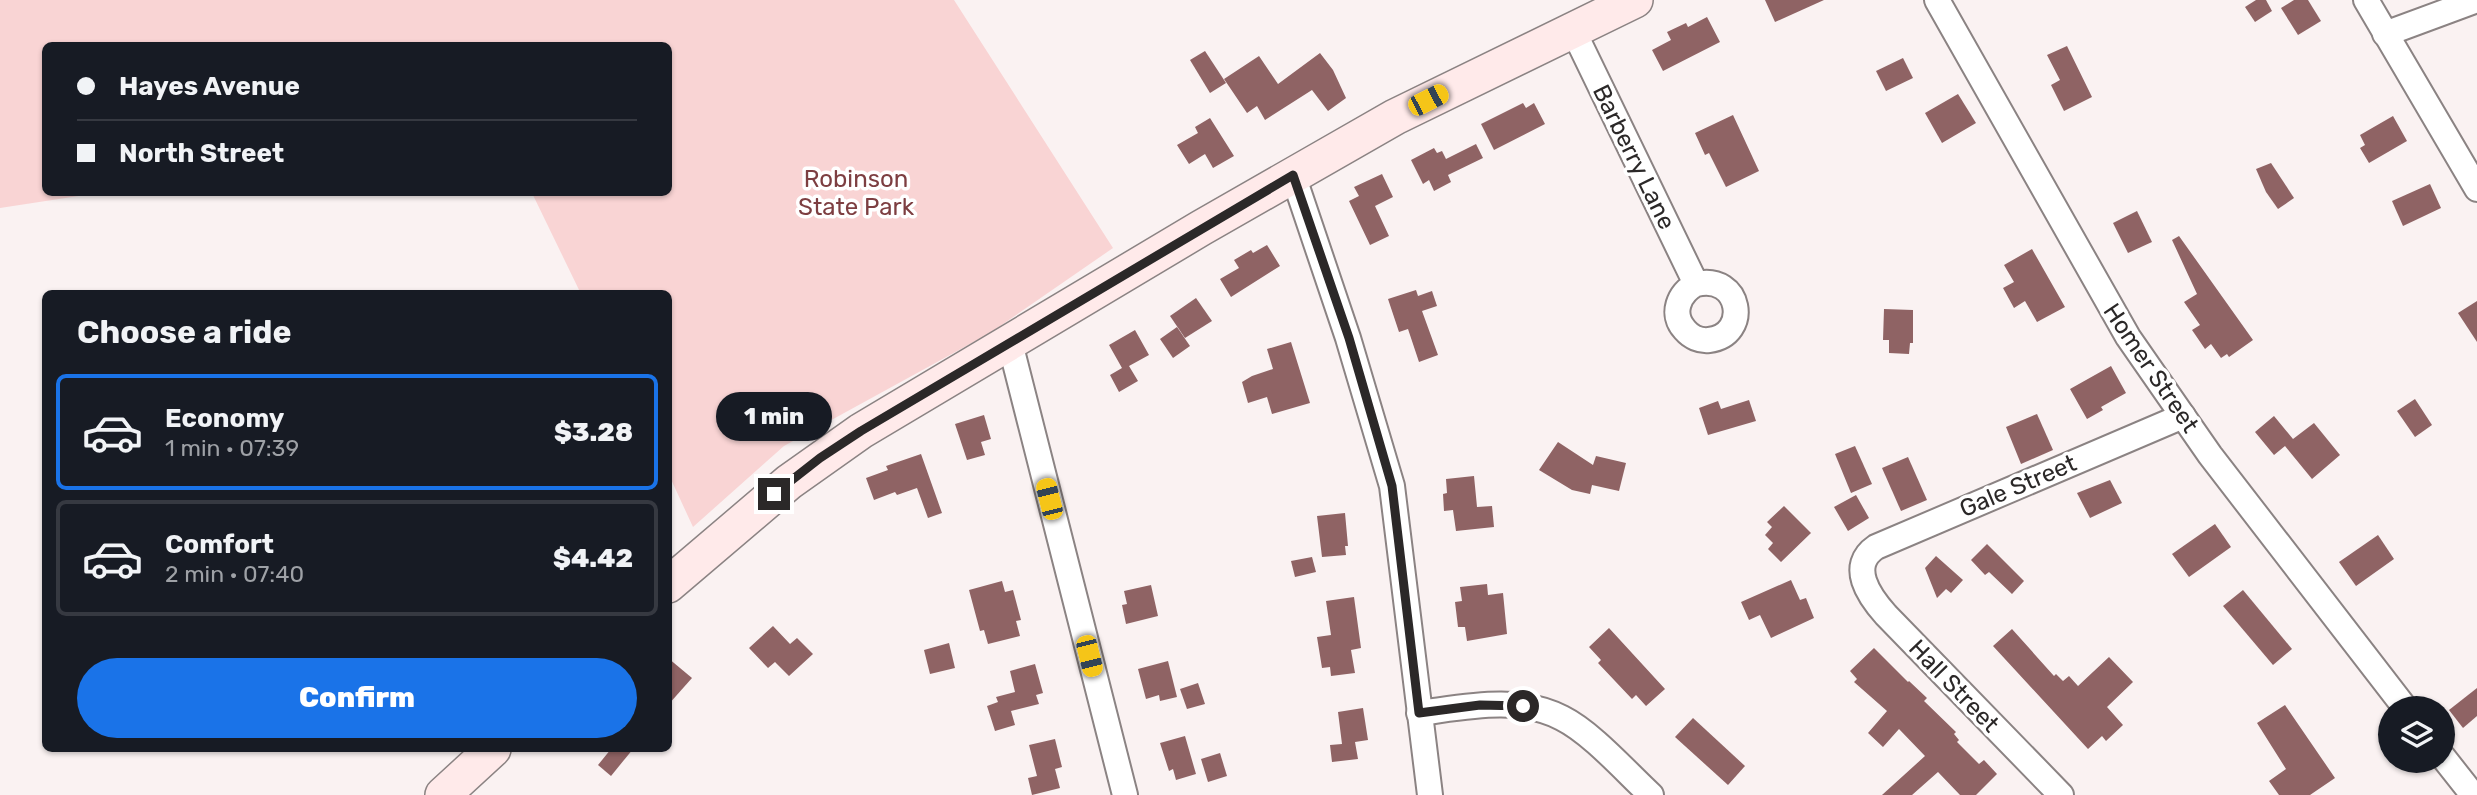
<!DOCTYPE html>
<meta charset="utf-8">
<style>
:root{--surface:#171b24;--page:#20242c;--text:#f1f3f6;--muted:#9ea1a6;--line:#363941;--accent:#1a73e8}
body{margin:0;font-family:Rubik,sans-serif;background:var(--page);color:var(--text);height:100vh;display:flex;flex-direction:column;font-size:26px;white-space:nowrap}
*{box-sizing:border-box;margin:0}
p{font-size:23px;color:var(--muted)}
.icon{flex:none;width:38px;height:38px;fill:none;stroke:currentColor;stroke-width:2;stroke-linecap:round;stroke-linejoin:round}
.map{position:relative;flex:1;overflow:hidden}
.panel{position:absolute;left:42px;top:290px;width:630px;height:462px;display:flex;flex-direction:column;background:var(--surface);border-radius:10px;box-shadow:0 2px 5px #0004}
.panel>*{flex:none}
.top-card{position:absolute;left:42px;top:42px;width:630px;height:154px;border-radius:10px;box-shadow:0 2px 5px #0004;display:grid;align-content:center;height:154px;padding:0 35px;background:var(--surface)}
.buttons{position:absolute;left:2378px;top:696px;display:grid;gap:14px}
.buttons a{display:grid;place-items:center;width:77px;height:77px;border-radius:50%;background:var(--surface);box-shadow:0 2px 5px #0004;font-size:35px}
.end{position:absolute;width:32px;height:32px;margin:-16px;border:9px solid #2b2828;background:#fff;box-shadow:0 0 0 4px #fff}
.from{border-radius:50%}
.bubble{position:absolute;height:49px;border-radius:24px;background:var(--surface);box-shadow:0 2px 5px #0004;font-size:23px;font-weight:800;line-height:49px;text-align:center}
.car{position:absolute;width:21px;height:42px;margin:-21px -10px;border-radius:9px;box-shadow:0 0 5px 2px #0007;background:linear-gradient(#f5c518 24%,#345 0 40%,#f5c518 0 76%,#345 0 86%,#f5c518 0)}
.top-card b{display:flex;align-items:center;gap:24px;height:66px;font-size:26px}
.top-card b+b{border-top:2px solid var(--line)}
.top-card i{width:18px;height:18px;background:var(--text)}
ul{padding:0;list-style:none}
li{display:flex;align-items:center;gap:21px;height:116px;margin:0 14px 10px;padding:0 21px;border:4px solid var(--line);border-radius:10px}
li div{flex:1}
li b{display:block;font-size:26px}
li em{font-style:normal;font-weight:800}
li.current{border-color:var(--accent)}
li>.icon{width:63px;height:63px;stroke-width:1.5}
h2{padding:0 35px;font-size:32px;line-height:84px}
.cta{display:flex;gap:14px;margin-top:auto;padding:14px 35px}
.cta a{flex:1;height:80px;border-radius:42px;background:var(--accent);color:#fff;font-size:28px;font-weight:800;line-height:80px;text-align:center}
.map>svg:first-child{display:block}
.park{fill:#f9d4d4}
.building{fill:#8f6364}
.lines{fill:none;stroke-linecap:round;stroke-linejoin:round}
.minor-casing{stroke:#8b8383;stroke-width:28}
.secondary-casing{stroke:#8b8383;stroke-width:38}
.minor{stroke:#fff;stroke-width:24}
.secondary{stroke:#ffeaea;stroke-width:35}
.route{stroke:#2b2828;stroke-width:9}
.labels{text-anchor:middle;stroke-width:7;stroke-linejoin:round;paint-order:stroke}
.street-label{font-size:24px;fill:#2b2828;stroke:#fff}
.park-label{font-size:24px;fill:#7d3e41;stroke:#fff}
</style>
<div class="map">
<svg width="2477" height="795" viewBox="0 0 2477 795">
<rect width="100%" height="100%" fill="#faf2f2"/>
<path class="park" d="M0,0H954L1113,248L990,333L784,446L693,527L669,475L668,294H581L532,193L668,192V46H46V192L98,193L0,208Z"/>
<g class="building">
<path d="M1765,0H1824L1775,22Z"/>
<path d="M2256,0H2266L2272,11L2255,22L2245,7Z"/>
<path d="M2294,0H2308L2321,21L2298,35L2281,8Z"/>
<path d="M1707,17L1720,42L1663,71L1652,50L1671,40L1667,32L1686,23L1688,27Z"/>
<path d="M2067,46L2092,97L2064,111L2051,85L2060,80L2047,55Z"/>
<path d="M1205,51L1226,83L1210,93L1190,60Z"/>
<path d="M1320,53L1333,70L1346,98L1328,111L1312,90L1265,120L1257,106L1247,113L1224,79L1259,56L1278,84Z"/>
<path d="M1903,58L1913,78L1886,91L1876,71Z"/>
<path d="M1958,94L1976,123L1942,143L1925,113Z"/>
<path d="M1523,103L1526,108L1534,103L1545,124L1494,150L1481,124Z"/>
<path d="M1733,115L1759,171L1726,187L1709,153L1705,155L1695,133Z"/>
<path d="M2393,116L2407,141L2369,163L2360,148L2365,145L2360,135Z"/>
<path d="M1210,118L1234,156L1213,168L1205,154L1189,164L1177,145L1198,133L1195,127Z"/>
<path d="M1476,144L1483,158L1448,175L1451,182L1434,191L1429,180L1423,184L1411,160L1434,148L1437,153L1442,151L1446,159Z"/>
<path d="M2271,163L2294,198L2278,209L2266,192L2256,169Z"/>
<path d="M1382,174L1393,197L1375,206L1389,236L1370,245L1349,201L1359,196L1354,187Z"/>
<path d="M2430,184L2441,208L2403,226L2392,201Z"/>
<path d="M2137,211L2152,242L2128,253L2113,223Z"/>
<path d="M2179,236L2253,340L2229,357L2227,354L2221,358L2211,344L2205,349L2192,330L2200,325L2184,302L2197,294L2172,240Z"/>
<path d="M1267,245L1280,266L1231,297L1220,279L1239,268L1234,260L1251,250L1253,253Z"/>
<path d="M2032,249L2065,307L2037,322L2025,301L2014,308L2003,288L2014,282L2004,265Z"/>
<path d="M1416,290L1418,296L1432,291L1437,306L1422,311L1438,355L1419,362L1408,329L1399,332L1388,299Z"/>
<path d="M1196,298L1212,321L1185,338L1170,316Z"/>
<path d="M2477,301V342L2458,313Z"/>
<path d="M1884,309L1913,310V343H1910L1909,354L1889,353V340H1883Z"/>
<path d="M1177,327L1190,346L1173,358L1160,339Z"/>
<path d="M1135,330L1149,355L1129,366L1138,381L1119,392L1110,375L1122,368L1109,345Z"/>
<path d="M1291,342L1310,403L1272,414L1267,397L1248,403L1242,382L1252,376L1273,369L1267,349Z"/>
<path d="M2111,366L2126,393L2101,407L2103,410L2087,419L2070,389Z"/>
<path d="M2415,399L2432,425L2415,437L2397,411Z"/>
<path d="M1749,400L1756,421L1708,435L1699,408L1718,401L1721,409Z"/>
<path d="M2037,414L2053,450L2021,464L2006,427Z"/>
<path d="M984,415L991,439L981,442L985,455L967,460L955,424Z"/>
<path d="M2274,416L2293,439L2314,423L2340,455L2312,479L2285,446L2274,455L2255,432Z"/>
<path d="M1558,442L1593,465L1596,456L1626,463L1619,491L1592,485L1590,494L1572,490L1539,470Z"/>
<path d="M1855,446L1872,484L1851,493L1835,454Z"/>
<path d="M921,454L942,513L928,518L917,488L897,495L895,492L874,500L866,478L888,470L886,466Z"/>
<path d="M1908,457L1927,500L1901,511L1882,468Z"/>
<path d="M1474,476L1477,507L1492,506L1494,527L1456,531L1453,510L1444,511L1443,494L1447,493L1446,479Z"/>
<path d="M2110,480L2122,503L2090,518L2077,493Z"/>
<path d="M1856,495L1869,518L1848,531L1834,507Z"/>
<path d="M1784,506L1811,533L1781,562L1768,549L1773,543L1765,535L1772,527L1767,522Z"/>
<path d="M1345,513L1348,546H1345L1346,555L1322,557L1317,516Z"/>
<path d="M2215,524L2231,547L2189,577L2172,554Z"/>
<path d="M2378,535L2394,559L2356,586L2339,562Z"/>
<path d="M1987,544L2024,581L2012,594L1989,572L1985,575L1971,560Z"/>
<path d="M1936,556L1963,580L1951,593L1946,589L1937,598L1925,568Z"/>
<path d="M1312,557L1316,572L1295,577L1291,561Z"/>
<path d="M1791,580L1800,600L1806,598L1814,618L1771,638L1760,615L1749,620L1741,602Z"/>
<path d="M1002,581L1005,592L1013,590L1021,620L1016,621L1020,636L988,644L984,630L980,631L969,590Z"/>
<path d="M1487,584L1488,595L1503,593L1507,634L1467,641L1465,627H1458L1455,602L1462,601L1460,587Z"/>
<path d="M1151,585L1158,616L1126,624L1122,605L1127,604L1124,591Z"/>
<path d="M2243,590L2292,649L2273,665L2223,606Z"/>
<path d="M1354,597L1361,648L1351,650L1355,673L1331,676L1330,667L1322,668L1317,637L1331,635L1326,601Z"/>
<path d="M773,626L790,644L797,638L813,654L789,676L775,662L768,668L749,648Z"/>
<path d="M1609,628L1665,689L1646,706L1636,695L1632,699L1598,663L1601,660L1589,647Z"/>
<path d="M2012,629L2054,676L2056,674L2063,681L2069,676L2078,686L2109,657L2133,682L2107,707L2123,725L2106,741L2102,736L2088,749L1993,646Z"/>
<path d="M949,643L955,668L930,674L924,650Z"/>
<path d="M1874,648L1908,682L1909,681L1927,698L1924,701L1956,732L1954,734L1959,740L1957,742L1979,764L1984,760L1997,774L1976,795H1960L1938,772L1912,795H1882L1925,756L1899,729L1883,747L1868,733L1887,711L1854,682L1857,679L1850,671Z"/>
<path d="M668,658L692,678L668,705Z"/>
<path d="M1168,661L1177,697L1160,701L1159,695L1146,699L1138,669Z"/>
<path d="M1035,664L1043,693L1036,695L1039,704L1011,711L1015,725L995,731L987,706L998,702L996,697L1015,692L1010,671Z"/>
<path d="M1198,683L1205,704L1187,709L1180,689Z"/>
<path d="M2477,688V716L2463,728L2449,710Z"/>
<path d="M2285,705L2335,778L2310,795H2279L2269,781L2286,769L2257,723Z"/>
<path d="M1363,708L1368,740L1355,742L1358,759L1332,762L1330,745L1342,744L1338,712Z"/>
<path d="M1693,718L1745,766L1728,785L1675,737Z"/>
<path d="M1185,736L1196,774L1176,780L1173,769L1169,771L1160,743Z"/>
<path d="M1055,739L1062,767L1055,769L1060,788L1032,795L1028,778L1037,776L1029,745Z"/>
<path d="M611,749H633L611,776L598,765Z"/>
<path d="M1220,753L1227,776L1208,782L1201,759Z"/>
</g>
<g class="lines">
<defs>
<g id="minor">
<path d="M1937,0L2128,337L2210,455L2406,709"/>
<path d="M2366,0L2477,189"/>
<path d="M1573,30L1696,284C1679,293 1670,314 1685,330C1691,337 1700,341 1709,340C1751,335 1741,273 1696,284"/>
<path d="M2385,34L2477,0"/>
<path d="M1293,175L1348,338L1392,486L1430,795"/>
<path d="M1010,343L1125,795"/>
<path d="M1419,713C1466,707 1517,695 1562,718C1592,733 1626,772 1651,795"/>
<path d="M2443,757L2473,795"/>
<path d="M2061,795L1886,615C1869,596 1848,566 1876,547L2183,416"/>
</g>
<g id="secondary">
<path d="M668,585L789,482L861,431L1201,228L1395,117L1635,0"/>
<path d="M443,795L493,749"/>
</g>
</defs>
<use href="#minor" class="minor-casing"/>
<use href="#secondary" class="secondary-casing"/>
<use href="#minor" class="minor"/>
<use href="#secondary" class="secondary"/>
</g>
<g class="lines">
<path class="route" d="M774,494L820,458L861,431L1293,175L1349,338L1392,486L1419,713L1480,705L1523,706"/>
</g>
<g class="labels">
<g class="street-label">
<text transform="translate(1634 157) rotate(64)" y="8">Barberry Lane</text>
<text transform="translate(2151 368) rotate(56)" y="8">Homer Street</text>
<text transform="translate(2018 486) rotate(-23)" y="8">Gale Street</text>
<text transform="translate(1954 686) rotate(46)" y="8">Hall Street</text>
</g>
<g class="park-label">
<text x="856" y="187">Robinson<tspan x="856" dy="28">State Park</tspan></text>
</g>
</g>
</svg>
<div class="buttons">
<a><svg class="icon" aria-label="layers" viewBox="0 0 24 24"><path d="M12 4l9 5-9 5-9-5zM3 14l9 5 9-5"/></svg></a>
</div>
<i class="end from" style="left:1523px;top:706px"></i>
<i class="end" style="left:774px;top:494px"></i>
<div class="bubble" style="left:716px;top:392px;width:116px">1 min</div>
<i class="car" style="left:1428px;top:100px;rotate:63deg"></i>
<i class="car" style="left:1049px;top:499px;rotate:346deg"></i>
<i class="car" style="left:1089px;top:656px;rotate:166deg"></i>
<div class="top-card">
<b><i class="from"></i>Hayes Avenue</b>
<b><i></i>North Street</b>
</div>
<section class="panel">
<h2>Choose a ride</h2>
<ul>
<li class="current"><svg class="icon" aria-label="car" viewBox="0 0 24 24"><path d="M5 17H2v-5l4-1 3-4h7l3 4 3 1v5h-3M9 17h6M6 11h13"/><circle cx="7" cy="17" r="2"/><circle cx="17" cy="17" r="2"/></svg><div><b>Economy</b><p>1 min · 07:39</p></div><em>$3.28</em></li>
<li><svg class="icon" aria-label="car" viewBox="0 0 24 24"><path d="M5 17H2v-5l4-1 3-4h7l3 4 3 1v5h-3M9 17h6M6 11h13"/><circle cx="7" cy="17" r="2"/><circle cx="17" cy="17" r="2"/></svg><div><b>Comfort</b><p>2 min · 07:40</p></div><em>$4.42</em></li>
</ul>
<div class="cta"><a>Confirm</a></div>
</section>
</div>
